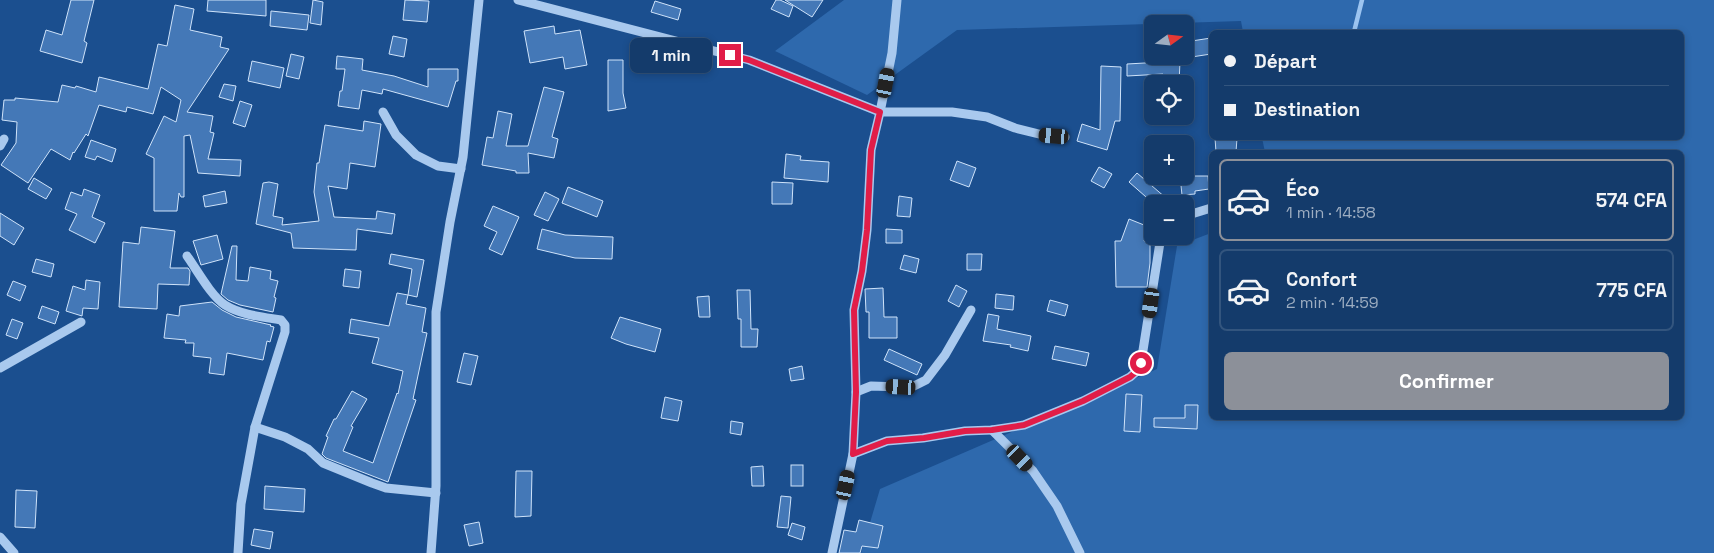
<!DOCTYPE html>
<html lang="fr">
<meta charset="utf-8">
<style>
:root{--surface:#143b6b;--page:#214673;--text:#f1f3f6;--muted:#9dadc1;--line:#33557e;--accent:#8c9099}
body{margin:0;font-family:"Space Grotesk",sans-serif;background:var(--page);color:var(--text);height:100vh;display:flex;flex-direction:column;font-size:19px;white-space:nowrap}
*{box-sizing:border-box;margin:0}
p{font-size:16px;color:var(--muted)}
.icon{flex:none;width:28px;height:28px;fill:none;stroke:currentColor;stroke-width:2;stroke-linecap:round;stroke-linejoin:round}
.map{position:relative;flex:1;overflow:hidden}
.drawer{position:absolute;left:1209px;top:150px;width:475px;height:270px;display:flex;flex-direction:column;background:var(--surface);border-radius:8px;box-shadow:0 2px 8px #0003,0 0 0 1px var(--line)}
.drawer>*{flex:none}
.top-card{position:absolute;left:1209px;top:30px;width:475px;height:110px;border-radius:8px;box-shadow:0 2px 8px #0003,0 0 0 1px var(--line);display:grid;align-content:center;height:110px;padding:0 15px;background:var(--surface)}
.needle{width:32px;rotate:75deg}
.tools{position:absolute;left:1144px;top:15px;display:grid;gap:10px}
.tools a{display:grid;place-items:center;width:50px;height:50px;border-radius:8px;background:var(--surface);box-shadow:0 2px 8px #0003,0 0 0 1px var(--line);font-size:25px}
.end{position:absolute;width:22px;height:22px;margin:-11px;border:6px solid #e11d48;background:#fff;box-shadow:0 0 0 2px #fff}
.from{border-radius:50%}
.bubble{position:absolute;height:35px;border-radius:8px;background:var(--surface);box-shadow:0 2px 8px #0003,0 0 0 1px var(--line);font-size:16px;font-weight:600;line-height:35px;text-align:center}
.car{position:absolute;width:15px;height:30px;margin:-15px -8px;border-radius:6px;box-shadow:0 0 4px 1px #0007;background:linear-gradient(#222 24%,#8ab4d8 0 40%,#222 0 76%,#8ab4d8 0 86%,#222 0)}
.top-card b{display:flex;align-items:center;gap:18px;height:48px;font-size:19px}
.top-card b+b{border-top:1px solid var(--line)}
.top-card i{width:12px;height:12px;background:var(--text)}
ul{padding:9px 0 0;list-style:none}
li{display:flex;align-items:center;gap:15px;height:82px;margin:0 10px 8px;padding:0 5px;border:2px solid var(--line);border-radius:8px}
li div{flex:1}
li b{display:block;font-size:19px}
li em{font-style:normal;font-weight:600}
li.current{border-color:var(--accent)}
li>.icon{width:45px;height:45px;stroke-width:1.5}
.action{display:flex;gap:10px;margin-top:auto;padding:10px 15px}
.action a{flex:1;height:58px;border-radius:8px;background:var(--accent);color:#fff;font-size:20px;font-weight:600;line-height:58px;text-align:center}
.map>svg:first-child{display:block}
.green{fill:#2e69ad}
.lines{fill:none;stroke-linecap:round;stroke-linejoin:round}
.stream{stroke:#9cc4f0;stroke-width:4.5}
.building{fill:#4478b7;stroke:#cfe3fa}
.minor{stroke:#a9c9ee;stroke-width:9}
.route{stroke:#e11d48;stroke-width:6}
</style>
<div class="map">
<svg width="1714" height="553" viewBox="0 0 1714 553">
<rect width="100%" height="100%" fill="#1b4f8f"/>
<path class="green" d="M844,0H1714V553H861L880,489L1157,369L1177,246L1211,233V418H1681V152H1265L1262,138H1681V32H1243L1241,21L957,30L867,95L775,51Z"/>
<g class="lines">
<path class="stream" d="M1354,32L1362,0"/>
</g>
<g class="building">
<path d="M71,0H94L84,41L87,43L82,63L40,51L46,30L62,35Z"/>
<path d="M208,0H266V16L207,11Z"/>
<path d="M313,0L323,2L321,25L310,23Z"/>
<path d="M405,0L429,1L427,22L403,20Z"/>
<path d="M776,0H780L793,6L789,17L771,9Z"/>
<path d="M785,0H823L812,17Z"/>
<path d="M655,1L681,9L678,20L651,12Z"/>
<path d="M175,5L194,9L190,30L222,37L220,47L229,49L187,112L213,116L210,132L214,133L208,159L241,160L240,176L198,173L190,135L184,136V197H181L179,193L177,211H154V158L146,154L164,116L176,122L181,100L161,87L153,114L127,107L126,112L99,105L88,136L86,134L74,153L73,152L70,160L51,149L28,183L1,165L16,143L17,122L2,120L4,100H15V98L58,102L62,85L75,88L76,86L96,92L99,77L148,89L158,44L167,46Z"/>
<path d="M271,11L309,15L307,30L270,26Z"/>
<path d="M554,26L555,34L580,30L587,65L565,69L563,57L530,63L524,31Z"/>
<path d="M393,36L407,39L404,57L389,54Z"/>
<path d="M1211,38V54L1185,58V42Z"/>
<path d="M291,54L304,57L299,79L286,76Z"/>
<path d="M337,56L363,59L362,70L394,76L428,87V69H458V81H456L448,107L383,89L382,94L362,90L359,109L338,106L340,91H342L345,69H336Z"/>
<path d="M608,60H623V93L626,108L608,111Z"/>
<path d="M252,61L284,68L280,88L248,81Z"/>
<path d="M1180,61L1179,84H1163V74L1127,76V64Z"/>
<path d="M1101,66L1121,67L1120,121H1115L1107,150L1077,141L1082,124L1100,130Z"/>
<path d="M224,84L236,86L233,101L219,97Z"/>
<path d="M544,87L564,92L552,137L558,139L554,158L528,153L529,173H516V171L482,165L487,137L493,138L498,111L512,114L506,146H528Z"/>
<path d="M240,101L252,105L245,127L233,123Z"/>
<path d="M364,121L381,124L375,167L350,163L347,189L328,186L334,217L376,219L377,211L395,214L392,234L357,229L356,250L293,248L291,233L256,224L263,183L269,182L278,184L273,216L283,218L282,225L319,221L314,192L317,163H319L325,125L363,131Z"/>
<path d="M1215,138H1237L1236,152H1216Z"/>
<path d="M91,140L116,149L112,162L97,156L95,160L85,157Z"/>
<path d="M786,154L801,156L800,160L829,162L828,182L784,178Z"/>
<path d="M957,161L976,168L969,187L950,180Z"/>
<path d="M1099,167L1112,174L1104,188L1091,181Z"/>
<path d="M1137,173L1166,198L1161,204H1154L1129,182Z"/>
<path d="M1180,176H1208L1209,189L1195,191V194L1182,195Z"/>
<path d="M34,178L52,189L46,199L28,189Z"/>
<path d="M772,182L793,183L792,204H772Z"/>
<path d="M568,187L603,201L597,217L562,203Z"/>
<path d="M84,189L100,195L92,217L105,223L95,243L69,230L77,214L65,209L71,192L82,196Z"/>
<path d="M225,191L227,203L205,207L203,196Z"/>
<path d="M545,192L559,199L548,221L534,215Z"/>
<path d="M899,196L912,198L910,217L897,216Z"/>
<path d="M493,206L519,217L502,255L489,249L497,232L484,226Z"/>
<path d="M0,213L24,228L14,245L0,236Z"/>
<path d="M1129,219L1149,227L1144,241H1150V263L1147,287H1116L1115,241H1121Z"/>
<path d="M141,227L175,231L170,268H188L190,271L189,285L158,284L157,309L119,307L123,242L139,244Z"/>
<path d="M542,229L565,235L613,237L612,259L575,258L537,249Z"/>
<path d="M886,229L902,230V243H886Z"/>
<path d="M217,235L223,259L201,265L193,241Z"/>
<path d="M232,246H237L236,280L248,281L250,267L271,271L270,279L278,281L274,297L276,298L273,312L240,305L228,300L221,294Z"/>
<path d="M391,254L424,260L417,297L408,295L412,269L389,264Z"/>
<path d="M967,254H982L981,270H967Z"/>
<path d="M904,255L919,259L916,273L900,269Z"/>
<path d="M36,259L54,264L51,277L32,272Z"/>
<path d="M345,269L361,271L359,288L343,286Z"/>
<path d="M86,280L100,282L98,309L83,308L82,316L66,311L73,286L85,290Z"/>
<path d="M13,281L26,286L20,301L7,295Z"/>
<path d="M956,285L967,291L959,307L948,301Z"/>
<path d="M883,288L884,317H897V338H869V312H866L865,289Z"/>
<path d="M737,290H750L751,329H758L757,347H741V319H738Z"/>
<path d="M397,293L408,295L406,304L426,308L422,332L427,333L413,399L416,400L388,482L326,458L322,454L328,437L326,436L334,419H336L352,391L367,399L351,426L353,427L343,451L373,463L397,393L398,394L403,371L372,363L379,338L349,333L351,319L389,326Z"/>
<path d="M996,294L1014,296L1013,310L995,308Z"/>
<path d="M709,296L710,317H699L697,297Z"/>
<path d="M1050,300L1068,305L1065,316L1047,311Z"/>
<path d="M212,302L222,310L236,317L271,325L270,326L274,327L270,342L267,341L263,360L227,353L224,375L209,373L211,358L193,356L194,343H185L186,340L164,338L167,314L179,316L180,306Z"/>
<path d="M42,306L59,312L55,324L38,318Z"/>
<path d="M988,314L999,316L997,329L1031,336L1028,351L1010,347L1011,345L983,341Z"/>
<path d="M620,317L661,329L655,352L626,344L611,338Z"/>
<path d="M12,319L23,323L17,339L6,335Z"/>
<path d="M1055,346L1089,353L1086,366L1052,359Z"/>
<path d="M889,349L922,364L917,375L884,360Z"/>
<path d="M464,353L478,356L471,385L457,382Z"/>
<path d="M802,366L804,379L791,381L789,369Z"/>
<path d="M1126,394L1142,395L1140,432L1124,431Z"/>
<path d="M665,397L682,401L678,421L661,418Z"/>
<path d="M1185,405H1198L1197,429L1154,427V418H1185Z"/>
<path d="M731,421L743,423L741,435L730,433Z"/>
<rect x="791" y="465" width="12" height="21"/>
<path d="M763,466L764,486H752L751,467Z"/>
<path d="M516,471H532L531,516L515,517Z"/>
<path d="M265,486L305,489L304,512L264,509Z"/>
<path d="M16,490L37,491L35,528L15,527Z"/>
<path d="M781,496L791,497L788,528L777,527Z"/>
<path d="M859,520L883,526L878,548L862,546L860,553H839L844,530L856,532Z"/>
<path d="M479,522L483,543L469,546L464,525Z"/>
<path d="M792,523L805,527L802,540L788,535Z"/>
<path d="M254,529L273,532L270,549L251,545Z"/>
</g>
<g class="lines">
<g class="minor">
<path d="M518,0L749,60L880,112H952L987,117L1015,128L1043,135L1065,137"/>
<path d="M383,112L396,135L416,155L438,166L461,169"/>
<path d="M0,146L4,139"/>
<path d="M1185,216L1211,208"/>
<path d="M187,256C197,270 211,296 225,305C241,315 263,317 281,320L285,325V332L255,427L241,504L238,553"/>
<path d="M0,368L81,322"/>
<path d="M856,392L871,386L901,387L914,386L926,380L945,355L971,310"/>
<path d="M255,427L285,437L308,449L323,463L372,483L386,488L436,493"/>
<path d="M992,430L1033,471L1057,506L1080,553"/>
<path d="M853,454L887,441L923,438L965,431L992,430L1024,425L1083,401L1130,377L1137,371L1141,363L1161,236"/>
<path d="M0,537L14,553"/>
<path d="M431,553L436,486V312L450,222L463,157L479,0"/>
<path d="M832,553L853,454L856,392L854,310L862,271L867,230L871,150L880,112L892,53L897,0"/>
</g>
</g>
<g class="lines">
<path class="route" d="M730,55L749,60L880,112L871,150L867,230L862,271L854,310L856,392L853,454L887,441L924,438L965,431L992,430L1024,425L1083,401L1130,377L1137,371L1141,363"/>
</g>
</svg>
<div class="tools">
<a><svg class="needle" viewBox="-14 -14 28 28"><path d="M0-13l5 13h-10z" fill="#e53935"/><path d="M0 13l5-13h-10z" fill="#9dadc1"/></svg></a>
<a><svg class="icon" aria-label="locate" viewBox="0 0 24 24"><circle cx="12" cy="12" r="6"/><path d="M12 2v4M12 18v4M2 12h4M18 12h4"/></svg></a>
<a>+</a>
<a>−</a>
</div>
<i class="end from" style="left:1141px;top:363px"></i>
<i class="end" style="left:730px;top:55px"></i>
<div class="bubble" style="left:630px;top:38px;width:82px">1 min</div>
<i class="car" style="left:886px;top:83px;rotate:11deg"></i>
<i class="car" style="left:1054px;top:136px;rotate:275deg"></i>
<i class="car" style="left:1151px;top:303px;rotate:188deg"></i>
<i class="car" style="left:901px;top:387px;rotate:273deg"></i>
<i class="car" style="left:1020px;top:458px;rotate:136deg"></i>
<i class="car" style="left:846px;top:485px;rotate:12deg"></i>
<div class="top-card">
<b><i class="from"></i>Départ</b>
<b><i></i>Destination</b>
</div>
<section class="drawer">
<ul>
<li class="current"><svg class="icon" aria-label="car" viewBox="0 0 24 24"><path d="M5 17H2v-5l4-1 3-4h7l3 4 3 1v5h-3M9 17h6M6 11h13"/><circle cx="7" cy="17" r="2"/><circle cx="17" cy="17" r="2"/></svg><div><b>Éco</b><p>1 min · 14:58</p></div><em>574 CFA</em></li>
<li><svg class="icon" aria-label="car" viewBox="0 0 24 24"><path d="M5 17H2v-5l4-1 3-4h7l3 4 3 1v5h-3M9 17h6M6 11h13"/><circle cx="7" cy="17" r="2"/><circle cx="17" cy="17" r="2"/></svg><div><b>Confort</b><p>2 min · 14:59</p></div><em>775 CFA</em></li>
</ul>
<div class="action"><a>Confirmer</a></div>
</section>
</div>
